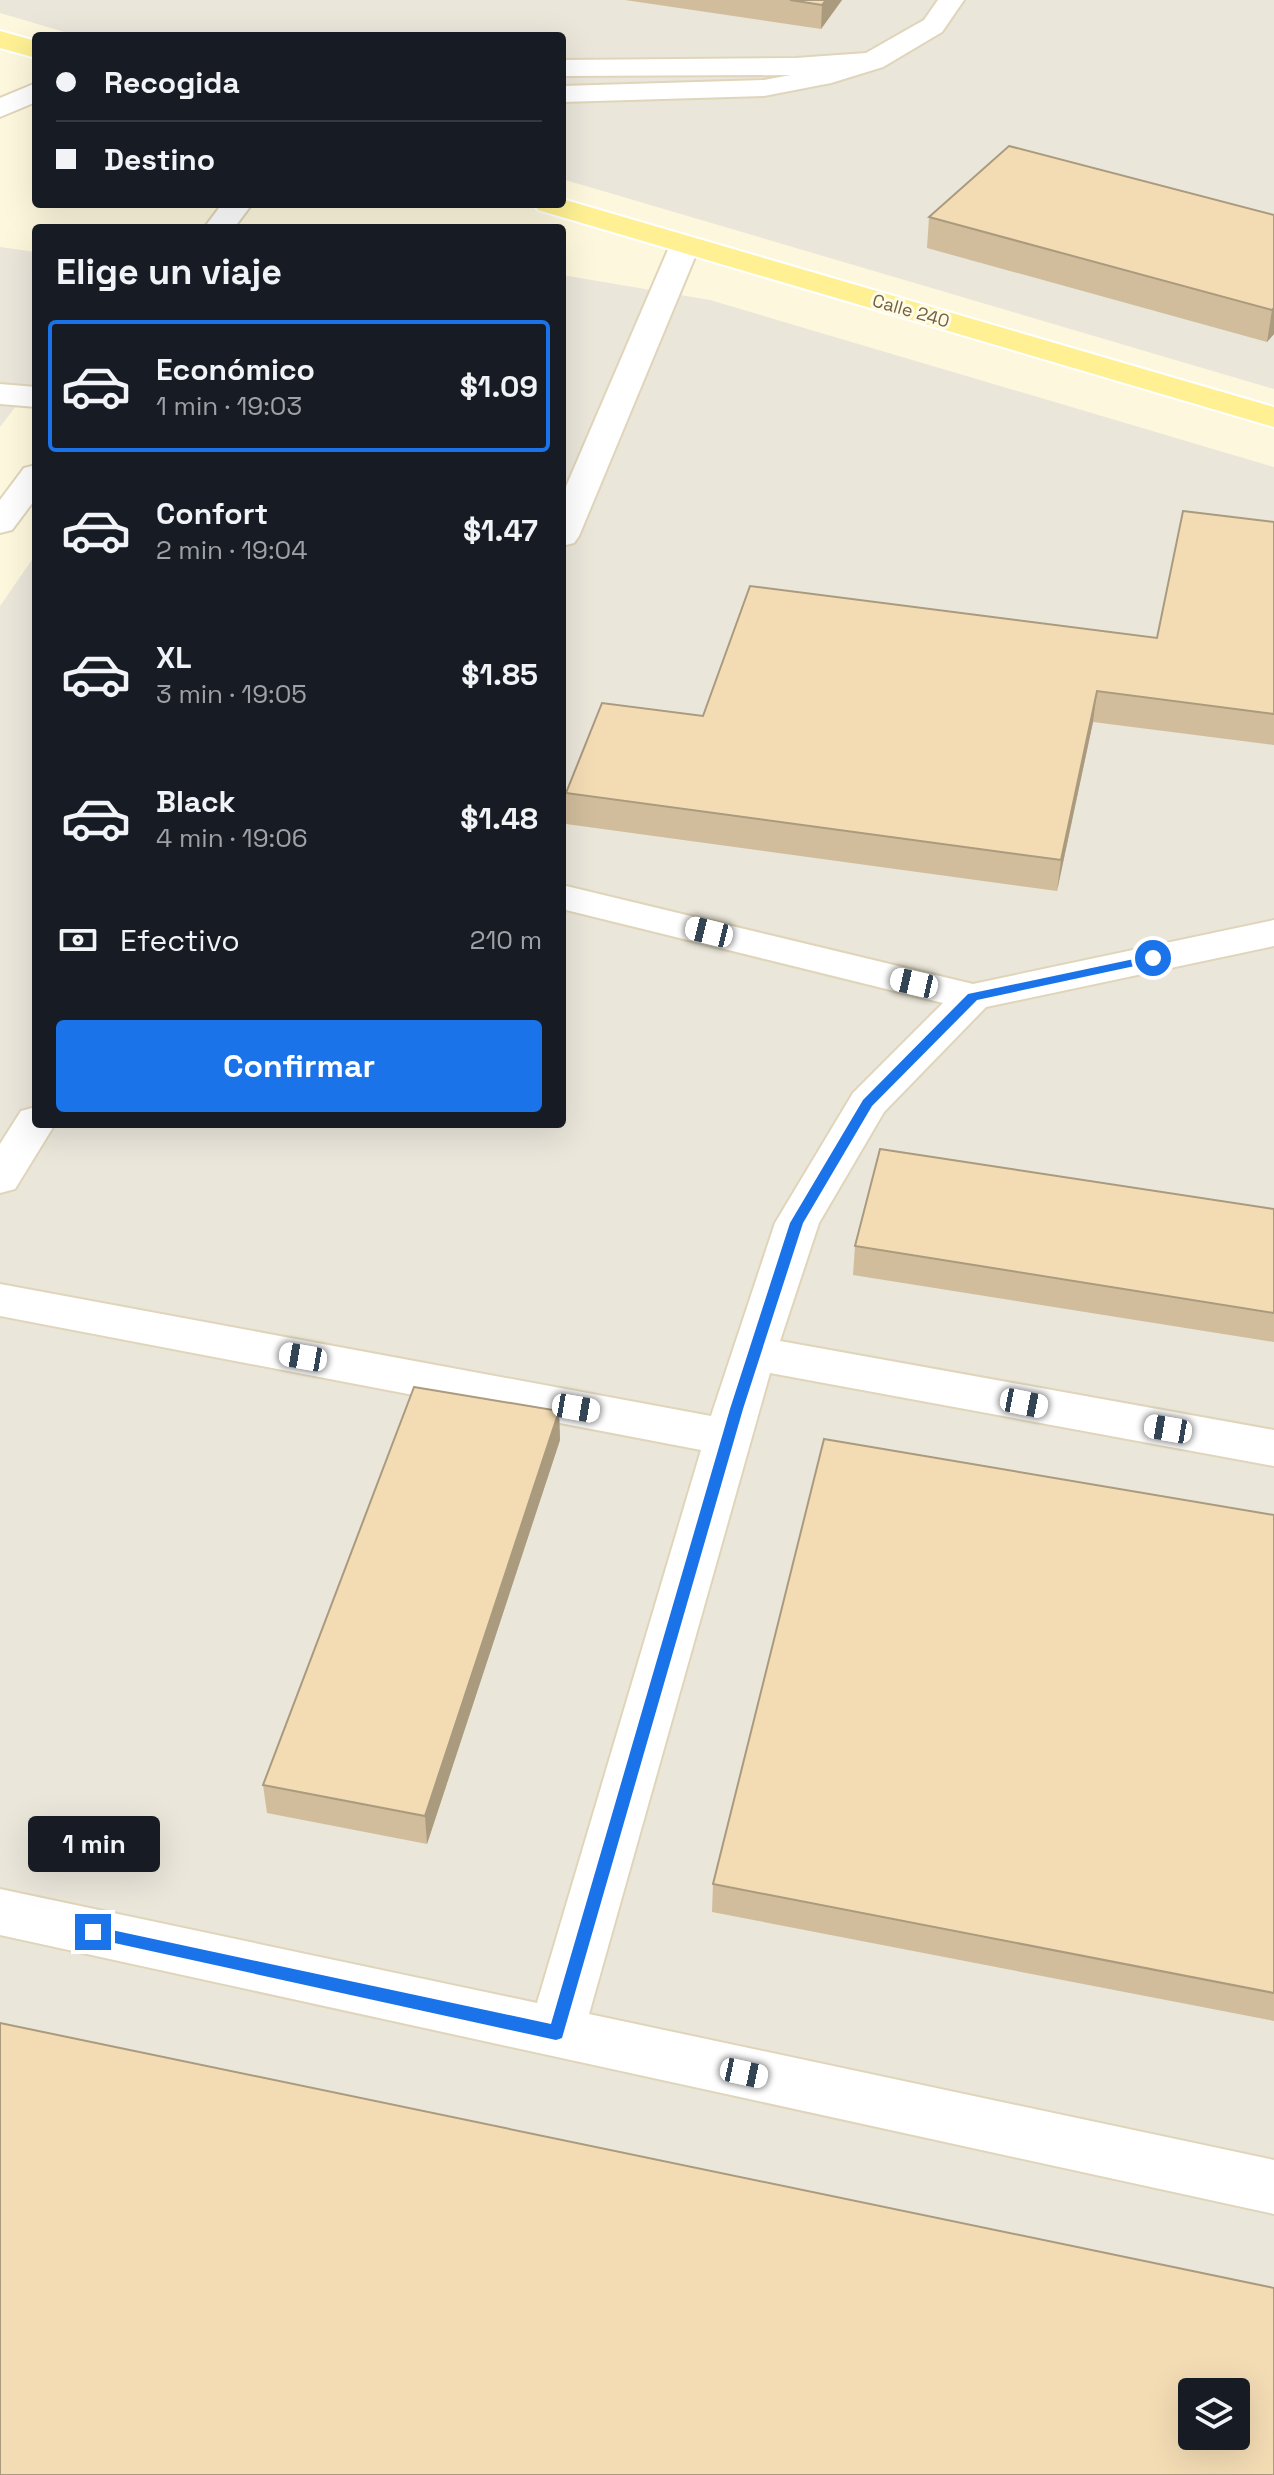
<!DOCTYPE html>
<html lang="es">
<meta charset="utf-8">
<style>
:root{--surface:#171b24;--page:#20242c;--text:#f1f3f6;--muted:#9ea1a6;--line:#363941;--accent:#1a73e8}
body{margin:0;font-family:"Space Grotesk",sans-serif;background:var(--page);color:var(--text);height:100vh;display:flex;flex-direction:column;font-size:30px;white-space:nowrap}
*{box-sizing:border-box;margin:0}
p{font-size:26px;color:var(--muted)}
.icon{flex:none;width:44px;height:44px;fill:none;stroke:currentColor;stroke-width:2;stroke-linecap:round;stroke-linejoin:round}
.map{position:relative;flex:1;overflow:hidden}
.sheet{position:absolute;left:32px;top:224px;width:534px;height:904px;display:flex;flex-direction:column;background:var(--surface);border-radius:8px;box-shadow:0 8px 32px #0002}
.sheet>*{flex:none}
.banner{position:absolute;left:32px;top:32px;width:534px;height:176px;border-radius:8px;box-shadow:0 8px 32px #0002;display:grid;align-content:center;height:176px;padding:0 24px;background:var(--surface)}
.tools{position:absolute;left:1178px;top:2378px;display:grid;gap:16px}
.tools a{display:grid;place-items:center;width:72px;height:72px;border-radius:8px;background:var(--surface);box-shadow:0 8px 32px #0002;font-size:40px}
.end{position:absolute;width:36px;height:36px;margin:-18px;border:10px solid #1a73e8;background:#fff;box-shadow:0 0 0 4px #fff}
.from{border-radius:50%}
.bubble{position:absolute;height:56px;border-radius:8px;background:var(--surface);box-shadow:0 8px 32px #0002;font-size:26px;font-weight:700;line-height:56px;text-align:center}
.car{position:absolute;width:24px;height:48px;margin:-24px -12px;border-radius:10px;box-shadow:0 0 6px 2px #0007;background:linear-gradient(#fff 24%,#345 0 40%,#fff 0 76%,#345 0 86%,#fff 0)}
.banner b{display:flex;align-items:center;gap:28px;height:76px;font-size:30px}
.banner b+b{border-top:2px solid var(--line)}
.banner i{width:20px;height:20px;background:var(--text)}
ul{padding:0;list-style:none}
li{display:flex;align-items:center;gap:24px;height:132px;margin:0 16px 12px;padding:0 8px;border:4px solid transparent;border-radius:8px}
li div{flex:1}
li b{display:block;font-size:30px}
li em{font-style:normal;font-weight:700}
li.active{border-color:var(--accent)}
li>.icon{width:72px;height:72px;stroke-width:1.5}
h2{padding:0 24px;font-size:36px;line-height:96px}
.pay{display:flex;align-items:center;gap:20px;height:88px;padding:0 24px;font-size:30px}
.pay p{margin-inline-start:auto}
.button{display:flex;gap:16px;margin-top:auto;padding:16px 24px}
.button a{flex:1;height:92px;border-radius:8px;background:var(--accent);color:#fff;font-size:32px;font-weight:700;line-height:92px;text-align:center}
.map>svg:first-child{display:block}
.industrial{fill:#eae6da;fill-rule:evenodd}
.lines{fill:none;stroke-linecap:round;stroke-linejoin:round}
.minor-casing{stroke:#e0d5ba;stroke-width:4}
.major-casing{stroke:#fff;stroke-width:4}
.minor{fill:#fff;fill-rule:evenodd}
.major{fill:#fef093;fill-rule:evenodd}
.wall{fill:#d1bd9b}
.shaded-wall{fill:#aa9a7e}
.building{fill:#f3dcb4;stroke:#aa9a7e;stroke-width:2;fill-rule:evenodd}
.route{fill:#1a73e8}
.labels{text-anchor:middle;stroke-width:6;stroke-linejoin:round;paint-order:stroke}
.far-street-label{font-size:18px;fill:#726046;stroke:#fffbe4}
</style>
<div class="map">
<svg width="1274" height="2475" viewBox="0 0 1274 2475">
<rect width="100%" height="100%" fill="#fdf8dd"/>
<g class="industrial">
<path d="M0,0H1274V389L562,179V36H78L0,13Z"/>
<path d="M0,247L36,252V380L0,427Z"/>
<path d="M562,275L710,300L1274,467V2475H0V606L36,554V1124H562ZM1192,2392H1236V2436H1192Z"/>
</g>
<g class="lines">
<defs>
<g id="minor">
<path d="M938,0H964L942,32L883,67L831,83L764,96L562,102V86L764,80L791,75L562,76V60L796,58L866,53L924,20Z"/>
<path d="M36,83V102L0,117V98Z"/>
<path d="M222,204H252L234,228H204Z"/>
<path d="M685,236L696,239L700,245L579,536L574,543L562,546V496L670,245L674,239Z"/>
<path d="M0,384L36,387V407L0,404Z"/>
<path d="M36,465V498L12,530L0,533V500L24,468Z"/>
<path d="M562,885L973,984L1274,920V946L986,1007L884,1112L819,1223L780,1341L1274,1430V1466L770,1373L589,2014L1274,2160V2214L0,1935V1889L537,2003L701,1450L0,1316V1284L711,1416L775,1223L853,1093L943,1003L562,909Z"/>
<path d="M36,1107V1124H55L15,1189L0,1193V1144L21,1111Z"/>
</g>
<g id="major">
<path d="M0,31L36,41V58L0,48Z"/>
<path d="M562,199L1274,407V427L538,210L533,204H562Z"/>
</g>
</defs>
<use href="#minor" class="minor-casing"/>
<use href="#major" class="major-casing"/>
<use href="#minor" class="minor"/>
<use href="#major" class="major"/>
</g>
<g class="wall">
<path d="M625,0H842L821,29Z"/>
<path d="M1274,215V334L1267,342L927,248L929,217Z"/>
<path d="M1274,522V745L1093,722L1057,891L566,824V793L1157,638Z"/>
<path d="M1274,1209V1342L853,1275L855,1246Z"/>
<path d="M559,1411L560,1440L427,1844L267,1813L263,1785Z"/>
<path d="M1274,1515V2021L712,1912L713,1884Z"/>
</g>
<g class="shaded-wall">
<path d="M826,0H842L821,29L822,5Z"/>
<path d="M1274,308V334L1267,342L1272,310Z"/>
<path d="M1097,691L1093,722L1057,891L1061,860Z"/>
<path d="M559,1411L560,1440L427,1844L425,1816Z"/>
</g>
<g class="building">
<path d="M790,0H826L822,5Z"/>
<path d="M1009,146L1274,215V308L1272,310L929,217Z"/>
<path d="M1183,511L1274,522V714L1097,691L1061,860L566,793L602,703L703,716L750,586L1157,638Z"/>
<path d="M880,1149L1274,1209V1313L855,1246Z"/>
<path d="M414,1387L559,1411L425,1816L263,1785Z"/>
<path d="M824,1439L1274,1515V1993L713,1884Z"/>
<path d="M0,2023L1274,2288V2475H0ZM1192,2392H1236V2436H1192Z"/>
</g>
<path class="route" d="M1153,955L1159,958L1158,961L977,1000L872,1106L803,1223L743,1409L562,2038L556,2040L87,1937L85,1932L93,1926L551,2024L730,1409L790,1223L863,1100L968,994Z"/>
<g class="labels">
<g class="far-street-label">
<text transform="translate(911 311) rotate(16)" y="6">Calle 240</text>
</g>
</g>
</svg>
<div class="tools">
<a><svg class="icon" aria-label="layers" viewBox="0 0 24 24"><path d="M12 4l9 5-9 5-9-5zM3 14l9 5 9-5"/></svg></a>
</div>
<i class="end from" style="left:1153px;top:958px"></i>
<i class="end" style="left:93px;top:1932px"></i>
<div class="bubble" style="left:28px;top:1816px;width:132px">1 min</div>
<i class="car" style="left:709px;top:932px;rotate:284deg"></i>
<i class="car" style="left:914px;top:983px;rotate:283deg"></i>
<i class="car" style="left:303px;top:1357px;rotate:280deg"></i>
<i class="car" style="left:1024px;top:1403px;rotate:101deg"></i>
<i class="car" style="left:576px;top:1408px;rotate:100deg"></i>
<i class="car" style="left:1168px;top:1429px;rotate:280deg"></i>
<i class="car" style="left:744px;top:2073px;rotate:102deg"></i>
<div class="banner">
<b><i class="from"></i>Recogida</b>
<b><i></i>Destino</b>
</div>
<section class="sheet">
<h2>Elige un viaje</h2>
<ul>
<li class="active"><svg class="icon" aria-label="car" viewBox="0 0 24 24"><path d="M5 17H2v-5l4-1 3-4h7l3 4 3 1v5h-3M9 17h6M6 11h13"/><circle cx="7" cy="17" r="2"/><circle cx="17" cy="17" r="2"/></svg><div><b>Económico</b><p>1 min · 19:03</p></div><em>$1.09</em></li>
<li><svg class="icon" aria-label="car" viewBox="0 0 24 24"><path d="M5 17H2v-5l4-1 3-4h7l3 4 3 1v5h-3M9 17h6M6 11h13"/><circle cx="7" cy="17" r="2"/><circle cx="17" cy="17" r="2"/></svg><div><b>Confort</b><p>2 min · 19:04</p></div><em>$1.47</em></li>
<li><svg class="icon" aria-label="car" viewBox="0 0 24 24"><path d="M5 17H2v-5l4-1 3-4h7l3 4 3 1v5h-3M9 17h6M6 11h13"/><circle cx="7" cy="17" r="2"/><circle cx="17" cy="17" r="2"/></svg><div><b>XL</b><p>3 min · 19:05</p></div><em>$1.85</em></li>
<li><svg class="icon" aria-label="car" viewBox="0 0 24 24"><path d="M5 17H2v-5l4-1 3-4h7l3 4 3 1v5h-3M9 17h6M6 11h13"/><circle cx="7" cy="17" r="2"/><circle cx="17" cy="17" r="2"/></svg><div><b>Black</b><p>4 min · 19:06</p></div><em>$1.48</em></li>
</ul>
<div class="pay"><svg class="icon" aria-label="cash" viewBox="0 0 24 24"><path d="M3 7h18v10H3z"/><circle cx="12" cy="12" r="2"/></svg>Efectivo<p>210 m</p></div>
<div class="button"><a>Confirmar</a></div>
</section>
</div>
